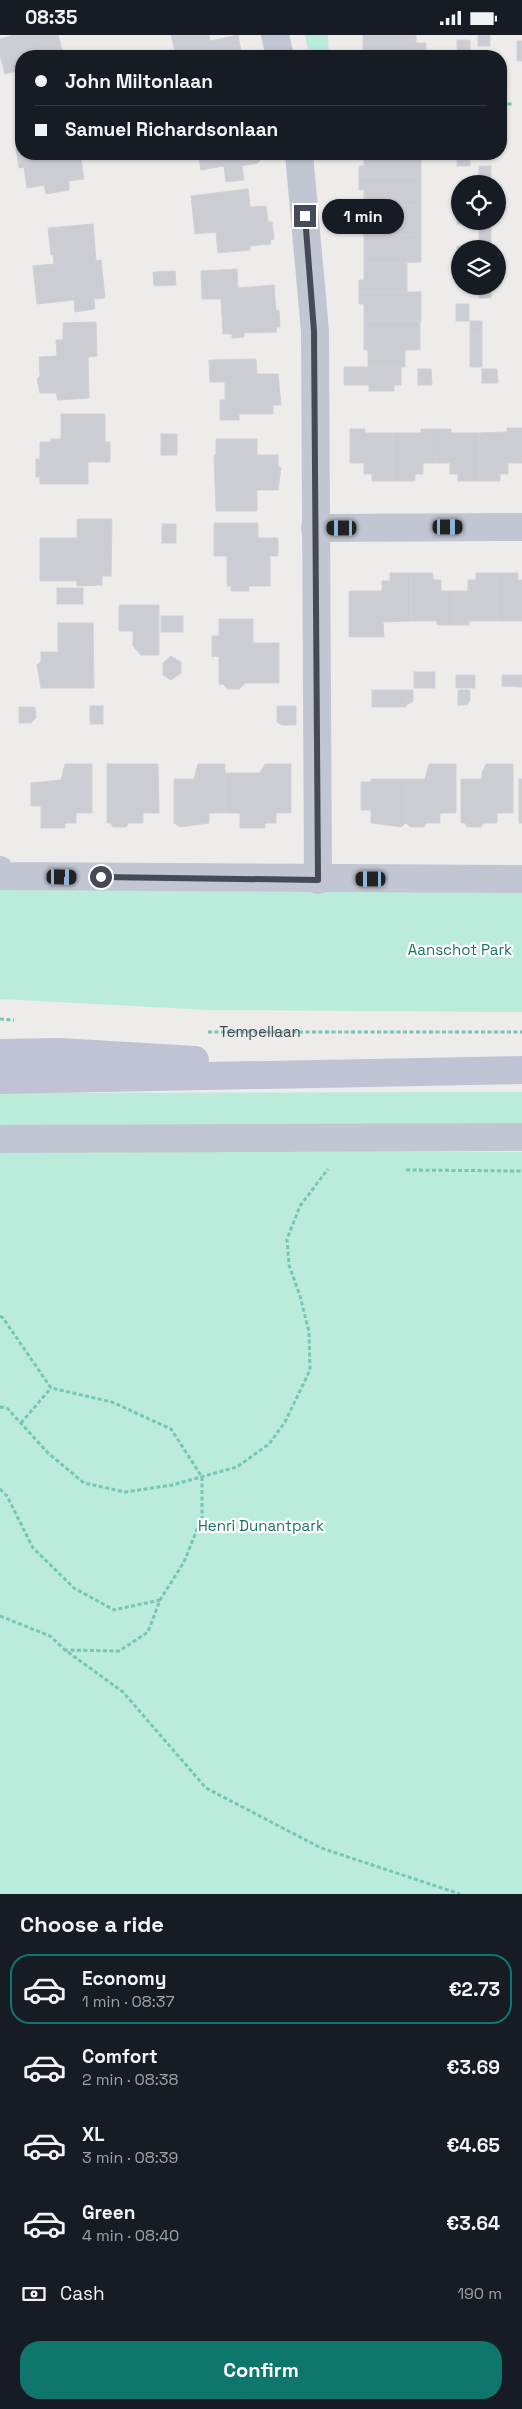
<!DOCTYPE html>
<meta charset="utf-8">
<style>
:root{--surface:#171b24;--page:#20242c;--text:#f1f3f6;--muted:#9ea1a6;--line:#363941;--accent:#0f766e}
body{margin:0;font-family:"Space Grotesk",sans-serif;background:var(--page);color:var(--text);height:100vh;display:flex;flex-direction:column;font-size:19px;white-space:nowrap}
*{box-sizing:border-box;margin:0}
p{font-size:16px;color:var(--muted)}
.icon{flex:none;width:28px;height:28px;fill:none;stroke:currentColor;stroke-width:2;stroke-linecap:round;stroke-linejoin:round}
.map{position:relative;height:1859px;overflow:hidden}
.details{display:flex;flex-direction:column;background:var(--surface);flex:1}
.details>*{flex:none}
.hud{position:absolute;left:15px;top:15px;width:492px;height:110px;border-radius:20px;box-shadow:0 1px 4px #0004;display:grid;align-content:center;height:110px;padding:0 20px;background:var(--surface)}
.fabs{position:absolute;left:451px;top:140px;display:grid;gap:10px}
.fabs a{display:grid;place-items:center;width:55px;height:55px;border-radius:50%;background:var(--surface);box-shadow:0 1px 4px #0004;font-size:25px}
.end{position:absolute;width:22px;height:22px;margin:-11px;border:6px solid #454a57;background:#fff;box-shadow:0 0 0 2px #fff}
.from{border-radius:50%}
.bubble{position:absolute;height:35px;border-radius:18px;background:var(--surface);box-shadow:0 1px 4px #0004;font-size:16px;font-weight:600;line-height:35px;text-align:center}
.car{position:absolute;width:15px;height:30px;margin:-15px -8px;border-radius:6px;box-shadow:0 0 4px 1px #0007;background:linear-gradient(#222 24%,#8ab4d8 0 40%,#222 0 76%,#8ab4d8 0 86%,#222 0)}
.hud b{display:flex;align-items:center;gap:18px;height:48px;font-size:19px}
.hud b+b{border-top:1px solid var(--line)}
.hud i{width:12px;height:12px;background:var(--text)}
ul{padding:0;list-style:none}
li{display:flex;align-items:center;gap:15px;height:70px;margin:0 10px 8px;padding:0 10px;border:2px solid transparent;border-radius:20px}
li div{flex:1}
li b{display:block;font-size:19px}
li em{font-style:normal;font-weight:600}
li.selected{border-color:var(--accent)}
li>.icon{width:45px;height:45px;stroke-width:1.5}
h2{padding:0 20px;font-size:22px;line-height:60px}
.pay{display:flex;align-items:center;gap:12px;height:55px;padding:0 20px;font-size:19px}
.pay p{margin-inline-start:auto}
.primary-button{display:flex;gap:10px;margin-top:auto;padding:10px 20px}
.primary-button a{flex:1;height:58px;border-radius:20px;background:var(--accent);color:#fff;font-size:20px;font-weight:600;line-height:58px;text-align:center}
.status{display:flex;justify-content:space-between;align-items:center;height:35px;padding:0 25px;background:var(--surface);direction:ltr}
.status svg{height:14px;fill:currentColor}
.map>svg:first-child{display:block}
.green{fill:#bbebdb}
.building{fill:#ccccd3;stroke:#d0d0d7}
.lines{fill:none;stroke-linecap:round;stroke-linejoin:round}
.path{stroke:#76c6b6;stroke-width:3;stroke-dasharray:4 2.5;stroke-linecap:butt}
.street{stroke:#c2c6d2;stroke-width:28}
.secondary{stroke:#bfc3d4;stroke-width:28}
.route{stroke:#454a57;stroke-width:6}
.labels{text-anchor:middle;stroke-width:4.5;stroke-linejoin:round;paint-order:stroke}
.park-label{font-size:15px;fill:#1c7361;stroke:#fff}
.street-label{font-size:15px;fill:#454a57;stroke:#fff}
</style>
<div class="status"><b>08:35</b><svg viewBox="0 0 49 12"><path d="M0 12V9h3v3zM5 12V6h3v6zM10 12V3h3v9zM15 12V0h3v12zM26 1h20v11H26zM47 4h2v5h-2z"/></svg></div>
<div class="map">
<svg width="522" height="1859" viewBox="0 0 522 1859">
<rect width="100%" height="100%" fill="#eeeceb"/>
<g class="green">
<path d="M305,0H328L329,21H309Z"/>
<path d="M522,853V977L209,975L0,964V854Z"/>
<path d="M522,1057V1093L0,1096V1058Z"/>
<path d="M0,1115L522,1117V1859H0Z"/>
</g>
<g class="building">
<path d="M14,0H58L64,21H21V35L5,39L0,20V4Z"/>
<path d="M171,0H209L210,6L238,0L242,21H176Z"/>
<path d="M363,0H416V8H426V21H363Z"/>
<rect x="478" y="0" width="12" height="11"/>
<rect x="457" y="5" width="13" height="16"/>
<rect x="517" y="6" width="5" height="20"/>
<rect x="501" y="35" width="6" height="19"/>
<path d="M16,114H21V119H80L84,144L69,146V155L46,159L44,150L27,153L24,132L19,133Z"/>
<path d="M198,119H261L262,122L258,128L237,132L236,129L201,135Z"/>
<path d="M364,119H421V142H359V131H364Z"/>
<rect x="457" y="119" width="13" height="12"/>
<path d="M236,129L237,132L242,131L244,145L226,147L224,131Z"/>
<rect x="479" y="131" width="12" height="15"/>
<path d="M359,142H421V171H364V155H359Z"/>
<path d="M248,154L250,172L266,171L268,187H272L274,204L270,205L271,209L250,211V215L218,218L216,197L195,199L191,161Z"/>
<rect x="364" y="171" width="57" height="29"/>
<path d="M457,171H460V186H470V189H457Z"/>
<rect x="479" y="186" width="12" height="11"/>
<path d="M93,189L96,226L101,225L105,263L94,264L95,274L75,277L74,265L37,269L33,231L54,229L53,219L51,220L48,193Z"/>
<rect x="479" y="197" width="12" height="15"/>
<path d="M364,200H421V227L364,228Z"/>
<path d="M457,211H470V214H460V228H457Z"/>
<path d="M364,228H407V257H359V245H364Z"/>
<path d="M237,234L238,253L274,250L276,276L279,275L280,292H276L277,297L244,298V302L232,303V299H223L221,264H202L201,236Z"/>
<path d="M175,236L176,250L154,251L153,237Z"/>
<rect x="479" y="251" width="12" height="12"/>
<path d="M359,257H421V286H364V269H359Z"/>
<rect x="456" y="269" width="13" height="17"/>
<path d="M364,286H420V315H405V332H368V315H364Z"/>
<rect x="470" y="286" width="12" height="14"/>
<path d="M96,287L97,321L88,322L89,363L58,365L56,358H40L37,344L40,341L39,322L57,321L56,305H63V288Z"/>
<rect x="470" y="300" width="12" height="32"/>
<path d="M256,324L257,339H278L281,370H273V379H239V385H220V365H225V347H210L209,325Z"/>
<path d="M344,332H401V350H394V356H369V350H344Z"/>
<path d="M418,334H431L432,350H418Z"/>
<path d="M482,334H497L498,348H482Z"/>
<path d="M61,379H105V407H110V427H88V449H40V442H36V424H40V407H51V404H61Z"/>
<path d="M507,393H522V428H508V439H500V446H479V398L507,397Z"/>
<path d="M350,394H365V398H393V446H372V439H364V428H350Z"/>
<path d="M421,394H436V428H423V439H415V446H393V398H421Z"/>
<path d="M436,394H451V398H479V446H458V439H450V428H436Z"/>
<rect x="161" y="399" width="16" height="21"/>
<path d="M216,404H257V420H278V431L281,433L278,455H257V476H216L214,420H216Z"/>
<path d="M77,484H112L111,541H102V550L77,551V546H40V503H77Z"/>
<path d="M214,488H258V503H278V521H270V551H249V556H231V551H227V521H214Z"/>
<rect x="162" y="489" width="14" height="19"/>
<path d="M390,538H411V586L383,587L384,602H349V556H382V546H390Z"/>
<path d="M411,538H433V545H441V556H454V590H437V586H411Z"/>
<path d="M476,538H497V586H469V590H454V556H468V545H476Z"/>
<path d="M497,538H518V545H522V586H497Z"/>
<rect x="57" y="553" width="26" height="16"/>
<path d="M119,570H159V620H141L133,611V596H119Z"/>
<rect x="161" y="581" width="22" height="16"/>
<path d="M219,584H253V608H279V648H245L239,654H228L223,649H219V621L212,622V601H219Z"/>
<path d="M58,588H93L94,653H41L37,630L41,626V617H58Z"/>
<path d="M171,621L181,627V638L171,645L163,640V628Z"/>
<rect x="414" y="637" width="21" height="16"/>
<rect x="456" y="640" width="19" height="13"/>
<path d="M502,640H522V652L502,651Z"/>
<rect x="372" y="655" width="34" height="17"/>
<path d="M406,655H413V666L407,670Z"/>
<path d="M458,655H470V665L467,670H458Z"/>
<rect x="90" y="671" width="13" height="18"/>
<path d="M277,671H296V690H282L277,687Z"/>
<path d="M19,672H35L36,683L31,688H19Z"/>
<path d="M65,729H92V778H76V788H65V793H41V771H31V748L61,745Z"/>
<path d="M107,729H158L159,778H143V788H128L126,792H113L111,788H107Z"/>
<path d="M198,729H225V778H209V788L180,792L174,788V744H194Z"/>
<path d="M265,729H291V778H276V788H265V793H240V778H225V738H260Z"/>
<path d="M429,729H456V778H440V788H426L424,792H411L406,788V744H425Z"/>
<path d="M486,729H513V778H497V788H483L481,792H467L465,788H461V744H482V738Z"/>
<path d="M371,744H406V788L401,792L371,788V775H361V747H371Z"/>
<rect x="519" y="744" width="3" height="44"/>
</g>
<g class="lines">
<g class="path">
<path d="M501,69H514"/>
<path d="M0,984L14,985"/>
<path id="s1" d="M208,997H522"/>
<path d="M406,1135L522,1136"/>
<path d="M0,1281L3,1283L51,1353L112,1367L171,1394L202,1442V1482L184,1527L160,1565"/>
<path d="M0,1372L7,1373L48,1418L84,1448L125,1457L172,1450L237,1432L269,1409L285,1387L310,1335L309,1297L300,1261L289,1230L287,1204L300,1171L328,1134"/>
<path d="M21,1388L51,1353"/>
<path d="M0,1454L7,1461L33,1513L74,1553L114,1575L160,1565L148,1597L119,1616L65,1615"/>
<path d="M0,1581L50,1601L65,1615L123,1657L206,1753L321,1813L460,1859"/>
</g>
<g class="street">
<path d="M275,0L280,21"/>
<path d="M299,119L315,296L318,845"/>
<path d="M315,493L522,492"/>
<path d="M0,835L3,841L522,844"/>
<path d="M0,1104L522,1102"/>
</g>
<g class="secondary">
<path d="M0,1018L60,1017L195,1025"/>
<path d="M0,1045L522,1035"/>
</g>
</g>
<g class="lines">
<path class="route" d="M101,842L318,845L314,296L305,181"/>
</g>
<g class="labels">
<g class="park-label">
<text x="460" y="920">Aanschot Park</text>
<text x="261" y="1496">Henri Dunantpark</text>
</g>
<g class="street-label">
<text dy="5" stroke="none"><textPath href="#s1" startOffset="52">Tempellaan</textPath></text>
</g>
</g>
</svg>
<div class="fabs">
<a><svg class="icon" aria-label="locate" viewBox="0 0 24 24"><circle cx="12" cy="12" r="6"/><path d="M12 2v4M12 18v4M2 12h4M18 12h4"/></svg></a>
<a><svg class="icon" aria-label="layers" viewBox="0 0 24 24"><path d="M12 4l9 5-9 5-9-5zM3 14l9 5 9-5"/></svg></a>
</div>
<i class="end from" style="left:101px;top:842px"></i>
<i class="end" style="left:305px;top:181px"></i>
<div class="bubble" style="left:322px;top:164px;width:82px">1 min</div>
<i class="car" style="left:448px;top:492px;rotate:90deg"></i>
<i class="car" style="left:342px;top:493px;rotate:270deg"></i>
<i class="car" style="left:62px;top:842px;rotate:91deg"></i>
<i class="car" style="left:371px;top:844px;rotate:270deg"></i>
<div class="hud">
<b><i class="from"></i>John Miltonlaan</b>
<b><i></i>Samuel Richardsonlaan</b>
</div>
</div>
<section class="details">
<h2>Choose a ride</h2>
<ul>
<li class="selected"><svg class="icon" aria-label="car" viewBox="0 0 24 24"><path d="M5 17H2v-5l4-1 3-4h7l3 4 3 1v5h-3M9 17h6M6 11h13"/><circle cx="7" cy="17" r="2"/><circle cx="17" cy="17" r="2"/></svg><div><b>Economy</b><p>1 min · 08:37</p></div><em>€2.73</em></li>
<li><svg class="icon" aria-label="car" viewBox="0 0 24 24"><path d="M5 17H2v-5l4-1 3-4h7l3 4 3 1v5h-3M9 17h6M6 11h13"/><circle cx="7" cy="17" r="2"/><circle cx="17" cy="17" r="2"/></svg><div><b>Comfort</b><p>2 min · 08:38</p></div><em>€3.69</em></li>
<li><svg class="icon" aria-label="car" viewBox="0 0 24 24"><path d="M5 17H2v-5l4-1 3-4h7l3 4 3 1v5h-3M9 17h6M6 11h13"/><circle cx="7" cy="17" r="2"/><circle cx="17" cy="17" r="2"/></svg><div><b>XL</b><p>3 min · 08:39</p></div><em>€4.65</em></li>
<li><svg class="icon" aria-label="car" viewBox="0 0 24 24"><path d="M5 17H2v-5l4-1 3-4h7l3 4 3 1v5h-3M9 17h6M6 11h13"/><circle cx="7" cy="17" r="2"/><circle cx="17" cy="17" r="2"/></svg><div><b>Green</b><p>4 min · 08:40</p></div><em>€3.64</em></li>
</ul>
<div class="pay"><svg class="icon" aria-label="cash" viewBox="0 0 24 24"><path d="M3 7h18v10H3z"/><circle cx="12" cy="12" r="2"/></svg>Cash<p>190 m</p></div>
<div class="primary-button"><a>Confirm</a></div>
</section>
